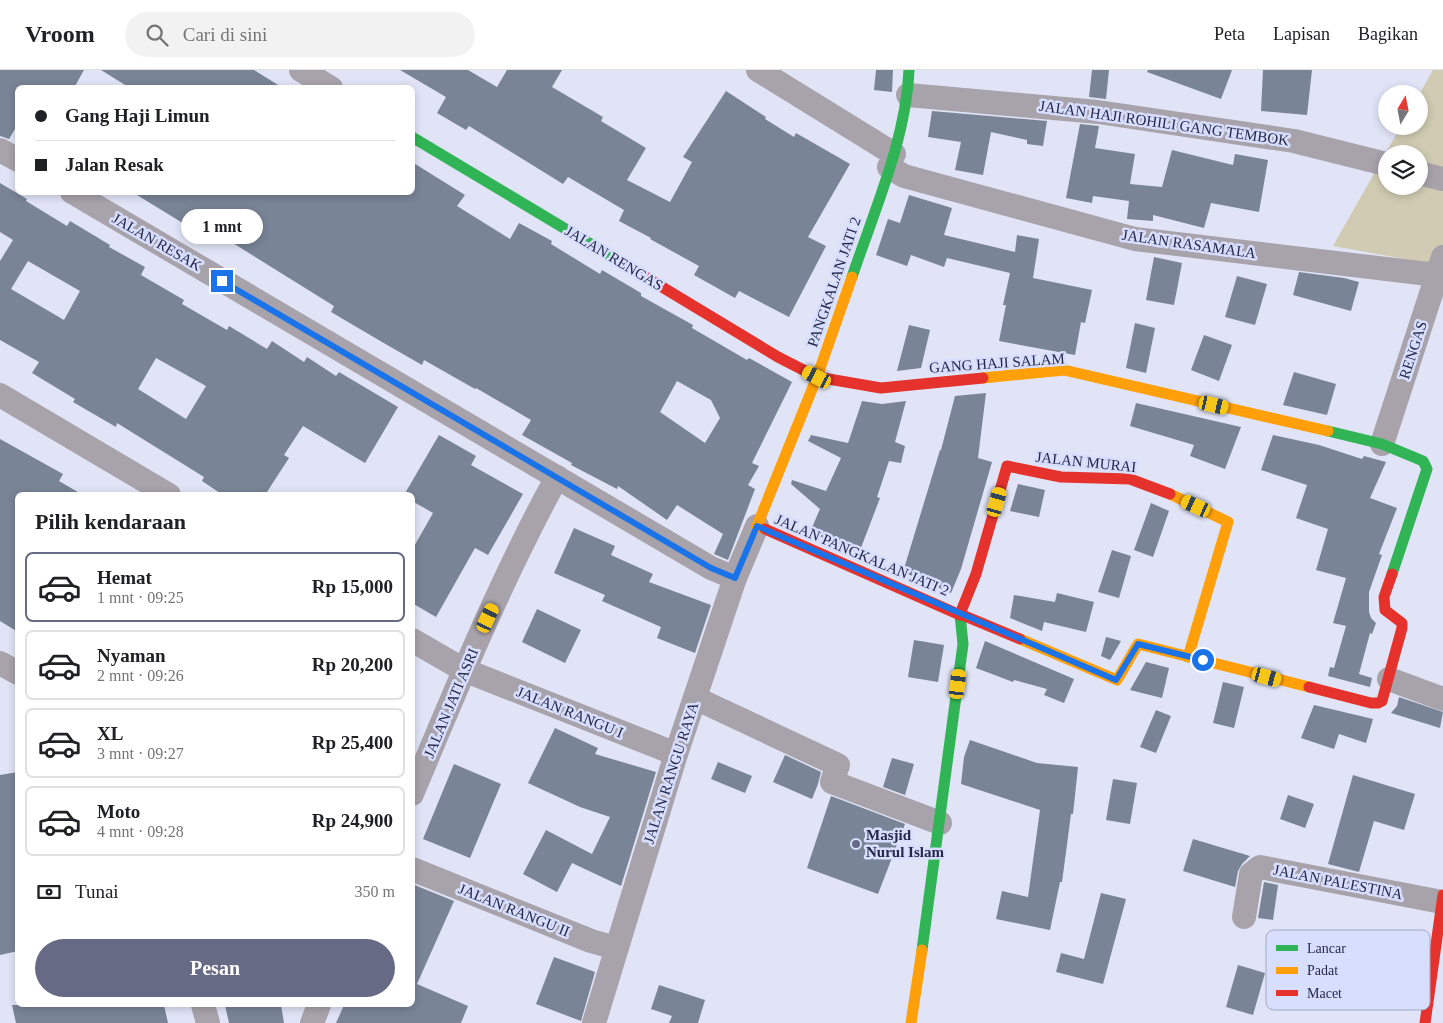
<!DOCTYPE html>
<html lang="id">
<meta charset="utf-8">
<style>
:root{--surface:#fff;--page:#f2f2f2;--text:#202124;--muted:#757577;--line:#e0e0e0;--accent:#666a84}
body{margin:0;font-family:"Times New Roman",serif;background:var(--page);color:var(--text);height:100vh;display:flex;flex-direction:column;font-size:19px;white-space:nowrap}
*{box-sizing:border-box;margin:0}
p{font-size:16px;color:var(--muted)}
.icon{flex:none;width:28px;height:28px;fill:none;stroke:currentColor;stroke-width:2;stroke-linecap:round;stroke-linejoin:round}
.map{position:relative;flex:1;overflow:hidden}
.details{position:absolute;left:15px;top:422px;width:400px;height:515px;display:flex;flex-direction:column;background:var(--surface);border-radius:8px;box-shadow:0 2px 8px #0003}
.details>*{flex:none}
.hud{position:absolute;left:15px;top:15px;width:400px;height:110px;border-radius:8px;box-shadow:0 2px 8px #0003;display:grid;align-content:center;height:110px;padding:0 20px;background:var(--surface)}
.needle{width:32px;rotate:10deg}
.buttons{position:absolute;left:1378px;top:15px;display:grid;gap:10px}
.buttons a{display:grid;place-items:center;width:50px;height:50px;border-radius:50%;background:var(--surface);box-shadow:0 2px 8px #0003;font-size:25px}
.end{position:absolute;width:22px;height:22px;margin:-11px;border:6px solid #1a73e8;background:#fff;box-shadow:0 0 0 2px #fff}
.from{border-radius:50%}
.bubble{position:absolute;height:35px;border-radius:18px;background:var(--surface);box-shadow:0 2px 8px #0003;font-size:16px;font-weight:700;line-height:35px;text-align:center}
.car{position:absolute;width:15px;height:30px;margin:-15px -8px;border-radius:6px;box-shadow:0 0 4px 1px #0007;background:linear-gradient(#f5c518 24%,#345 0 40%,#f5c518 0 76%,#345 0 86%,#f5c518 0)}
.hud b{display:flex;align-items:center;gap:18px;height:48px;font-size:19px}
.hud b+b{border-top:1px solid var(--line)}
.hud i{width:12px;height:12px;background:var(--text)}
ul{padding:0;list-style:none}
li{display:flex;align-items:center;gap:15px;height:70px;margin:0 10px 8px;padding:0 10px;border:2px solid var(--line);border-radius:8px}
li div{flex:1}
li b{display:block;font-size:19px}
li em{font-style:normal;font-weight:700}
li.selected{border-color:var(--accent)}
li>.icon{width:45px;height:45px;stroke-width:1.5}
h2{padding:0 20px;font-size:22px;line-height:60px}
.pay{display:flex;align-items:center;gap:12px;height:55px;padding:0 20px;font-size:19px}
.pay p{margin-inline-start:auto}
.cta{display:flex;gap:10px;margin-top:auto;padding:10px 20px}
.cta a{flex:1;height:58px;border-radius:30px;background:var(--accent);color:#fff;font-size:20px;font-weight:700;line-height:58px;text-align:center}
header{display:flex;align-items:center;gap:30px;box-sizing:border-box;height:70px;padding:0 25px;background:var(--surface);border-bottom:1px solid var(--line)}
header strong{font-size:24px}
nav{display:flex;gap:28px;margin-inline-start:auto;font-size:18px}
.search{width:350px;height:45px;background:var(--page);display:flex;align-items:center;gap:12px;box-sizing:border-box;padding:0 18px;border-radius:28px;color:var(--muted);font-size:19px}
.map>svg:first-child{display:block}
.green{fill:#d0cbb2;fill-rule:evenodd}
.building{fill:#798497;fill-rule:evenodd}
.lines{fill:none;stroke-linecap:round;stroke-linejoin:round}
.lane{stroke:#a8a3ab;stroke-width:11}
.street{stroke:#a8a3ab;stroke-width:24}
.fast{stroke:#30b455;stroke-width:11}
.slow{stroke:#ff9f0a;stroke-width:11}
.jam{stroke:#e5322d;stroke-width:11}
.route{stroke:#1a73e8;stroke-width:6}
.poi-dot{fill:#666a84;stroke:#d8defe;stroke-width:2}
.labels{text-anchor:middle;stroke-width:5;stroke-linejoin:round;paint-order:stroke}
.street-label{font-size:15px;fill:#252947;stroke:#d8defe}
.poi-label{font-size:15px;font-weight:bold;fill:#252947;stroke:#d8defe;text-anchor:start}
.key{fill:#d8defe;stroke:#a2a8c7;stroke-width:1}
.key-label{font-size:14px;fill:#252947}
</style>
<header>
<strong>Vroom</strong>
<div class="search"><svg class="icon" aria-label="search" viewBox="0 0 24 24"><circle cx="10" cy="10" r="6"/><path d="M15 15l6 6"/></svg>Cari di sini</div>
<nav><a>Peta</a><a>Lapisan</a><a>Bagikan</a></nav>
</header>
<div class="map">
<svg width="1443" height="953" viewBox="0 0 1443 953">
<rect width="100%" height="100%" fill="#e0e4f6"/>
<path class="green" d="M1433,0H1443V196L1333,176L1401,56H1419V25ZM1386,84H1419V116H1386Z"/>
<g class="building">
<path d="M0,0H84L74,18H18V54L9,69L0,66Z"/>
<path d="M101,0H254L283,18H130Z"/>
<path d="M400,0H468L497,17L507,0H562L552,17L603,47L601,51L646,78L627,110L670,132L692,92L683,87L726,21L766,47L765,49L794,67L796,63L850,94L808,167L826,176L789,247L739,221L735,228L694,205L699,196L650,169L651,168L619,151L624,140L568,107L563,114L469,56L466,60L437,43L446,27Z"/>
<path d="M876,0H893L892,22L874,20Z"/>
<path d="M1092,0H1109L1106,29L1089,27Z"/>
<path d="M1148,0H1232L1221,29L1147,2Z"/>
<path d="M1263,0H1312L1307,45L1261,41Z"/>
<path d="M932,41L1047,51L1043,76L1027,74V70L991,62L983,105L955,100L961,72L928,67Z"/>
<path d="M1080,54L1099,56L1095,78L1135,84L1130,114L1162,117L1172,80L1233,95L1235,84L1268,90L1259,142L1211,133L1204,158L1153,145V151L1127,149L1129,131L1093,126L1092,133L1066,128Z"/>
<path d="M412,92L465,125L457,136L510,169L519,153L552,171L551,174L600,204L602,200L641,223V226L693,255L692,258L747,290L749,288L792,312L752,393L759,396L748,415L755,419L728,490L714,484L723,464L677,435L667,450L618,416L617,419L571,395L572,393L522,365L531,350L476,318L475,319L424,290L422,295L382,272L331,242L334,236L191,147L186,155L132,122H412ZM677,311L711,330L720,348L705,373L660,342Z"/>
<path d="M0,113L27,129L26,131L67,156L70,151L110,175L109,177L145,197L141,205L184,230L182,234L227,260L229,256L267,279L272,271L304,292L307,287L336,306L339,302L398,337L365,393L303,356L284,385L289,388L265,425H223L202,411L204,407L117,353L116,357L73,332L75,329L32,303L39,292L0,270V191L13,170L0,162ZM28,191L80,221L64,250L11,219ZM156,288L206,316L186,349L138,319Z"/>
<path d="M909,125L952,138L944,165L1015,182L1017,165L1039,169L1033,208L1092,220L1085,253L1081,252L1075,285L999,271L1006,235H1003L1010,203L947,188L944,197L911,185L907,196L876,185L888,149L900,153Z"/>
<path d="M1154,187L1182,193L1174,235L1146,230Z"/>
<path d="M1299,202L1344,208L1359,212L1351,241L1293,225Z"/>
<path d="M1237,206L1267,214L1255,255L1225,247Z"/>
<path d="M1135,253L1155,258L1146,303L1126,298Z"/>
<path d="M909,255L930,260L921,298L897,301Z"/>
<path d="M1204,265L1232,275L1219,311L1191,300Z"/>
<path d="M1294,302L1336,314L1327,345L1283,335Z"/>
<path d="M986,323L978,388L992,392L961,499L951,523L903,502L940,380H941L955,326Z"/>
<path d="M862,331L882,334L906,331L895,372L905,376L901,393L889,391L877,427L880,428L859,483L810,462L820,439L791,414L792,410L826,421L841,388L808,371L811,365L848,373Z"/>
<path d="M1136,333L1241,357L1225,399L1190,386L1194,375L1130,356Z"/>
<path d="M439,365L476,386L471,395L523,424L488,485L475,478L436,547L412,533V480L433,443L412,431V425H404Z"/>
<path d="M1273,365L1319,375L1362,389L1364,386L1386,392L1370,428L1397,438L1379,484L1382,485L1369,522V542L1371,548L1376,553L1372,564L1370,563L1359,604L1372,608L1370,617L1328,606L1330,597L1334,598L1346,556L1333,553L1346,508L1316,500L1328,459L1296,448L1307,415L1261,400Z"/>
<path d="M0,369L63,404L59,411L83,425H18V562L0,551Z"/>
<path d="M1018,414L1045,420L1039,447L1010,441Z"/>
<path d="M1151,433L1169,441L1153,487L1134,480Z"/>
<path d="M574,458L615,476L611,485L653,504L649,512L711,535L695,583L657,568L661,557L602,531L605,525L554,503Z"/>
<path d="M1112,480L1131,486L1119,528L1098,522Z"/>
<path d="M1057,523L1094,532L1086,562L1044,552L1042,561L1010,548L1014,525L1055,532Z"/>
<path d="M537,539L581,560L565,593L522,572Z"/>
<path d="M1106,567L1121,571L1110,590L1101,586Z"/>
<path d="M914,570L944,575L938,612L908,607Z"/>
<path d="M985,571L1074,609L1064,633L1044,625L1047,619L1014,610L1013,612L976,598Z"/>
<path d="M1146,592L1169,598L1162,628L1130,620Z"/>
<path d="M1223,612L1244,617L1234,658L1213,653Z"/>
<path d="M1399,627L1443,642L1440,658L1391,643L1397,636Z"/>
<path d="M1314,635L1373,649L1366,673L1339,664L1334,679L1301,668Z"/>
<path d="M1156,640L1171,646L1156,683L1140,677Z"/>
<path d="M555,658L598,678L595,684L656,702L621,816L572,793L557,822L523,804L546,760L592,784L610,747L580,737L528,713Z"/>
<path d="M970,670L1037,693L1078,697L1073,744H1071L1062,812H1060L1050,860L996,849L1002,821L1028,827L1040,740L961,714L964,687Z"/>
<path d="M785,685L821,702L818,714L812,729L773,712Z"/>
<path d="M892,688L914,694L905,725L883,717Z"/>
<path d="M718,692L752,706L745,723L711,709Z"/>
<path d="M454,694L501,714L470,788L423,769Z"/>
<path d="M18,702V881L0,885V705Z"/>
<path d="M1353,705L1415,724L1404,760L1374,751L1359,802L1328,794Z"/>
<path d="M1113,709L1137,713L1130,754L1106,750Z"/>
<path d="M1288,725L1314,734L1305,758L1280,749Z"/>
<path d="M831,726L905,754L878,824L807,798Z"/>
<path d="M1193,769L1250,786L1242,794L1238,801L1235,817L1183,801Z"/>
<path d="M1264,812L1278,815L1273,850L1258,848Z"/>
<path d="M412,814L454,831L417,914L468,936L461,953H336L344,935H412Z"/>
<path d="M1101,823L1126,829L1103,914L1056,902L1061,883L1084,889Z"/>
<path d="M554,887L595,902L581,951L536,934Z"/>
<path d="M1238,895L1265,903L1253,945L1226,937Z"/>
<path d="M659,915L705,930L698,953H669L672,946L651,939Z"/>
<path d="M12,935H164L168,953H16Z"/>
<path d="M225,935H281L284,953H229Z"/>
</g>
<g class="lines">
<path class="lane" d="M1284,895L1429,927"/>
<g class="street">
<path d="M301,0L331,18"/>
<path d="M758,0L894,84"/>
<path d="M908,25L1098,42L1294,71L1386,94"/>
<path d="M0,80L18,90"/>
<path d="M889,97L904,106L1135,169L1437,205"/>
<path d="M1419,103L1443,109"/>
<path d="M72,122L711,498L735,508"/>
<path d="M0,325L169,425"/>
<path d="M1382,374L1443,187"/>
<path d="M412,570L464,600L676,684"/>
<path d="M0,593L18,603"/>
<path d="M1389,609L1443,629"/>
<path d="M695,628L838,695L832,712L940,753"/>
<path d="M412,724C457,617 501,509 557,407"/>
<path d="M412,799L591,871L616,878"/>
<path d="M1244,847L1251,804L1260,797L1442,832"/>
<path d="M203,935L208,953"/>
<path d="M312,953L319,935"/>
<path d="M594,953L676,684L735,508L757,456"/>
</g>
<g class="fast">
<path d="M412,67L624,194"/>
<path d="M852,207C874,141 906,70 909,0"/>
<path d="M1328,361L1382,374L1423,391L1427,399L1392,504"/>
<path d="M922,880L963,574L960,545"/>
</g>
<g class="slow">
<path d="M983,308L1064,300L1328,361"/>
<path d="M1170,424L1228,452L1188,587"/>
<path d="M765,459L757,456L817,307L852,207"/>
<path d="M1020,569L1117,610L1138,574L1309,617"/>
<path d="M911,953L922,880"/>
</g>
<g class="jam">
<path d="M624,194L778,287L817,307L881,318L983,308"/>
<path d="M765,459L960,545"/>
<path d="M1020,569L960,544L976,504L1007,396L1061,407L1130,409L1170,424"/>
<path d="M1309,617L1371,633H1378L1382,631L1402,558V553L1385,540L1384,527L1392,504"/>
<path d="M1425,953L1443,825"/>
</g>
</g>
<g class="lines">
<path class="route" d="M222,211L711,498L735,508L757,456L1116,610L1138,574L1203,590"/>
</g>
<circle class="poi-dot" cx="856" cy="774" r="5"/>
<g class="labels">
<g class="street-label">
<text transform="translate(1164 53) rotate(8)" y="5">JALAN HAJI ROHILI GANG TEMBOK</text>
<text transform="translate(157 172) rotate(30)" y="5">JALAN RESAK</text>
<text transform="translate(1189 174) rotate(8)" y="5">JALAN RASAMALA</text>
<text transform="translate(614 188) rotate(31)" y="5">JALAN RENGAS</text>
<text transform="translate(834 212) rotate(-71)" y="5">PANGKALAN JATI 2</text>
<text transform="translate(1413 280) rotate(-72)" y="5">RENGAS</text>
<text transform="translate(997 293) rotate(-4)" y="5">GANG HAJI SALAM</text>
<text transform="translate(1086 392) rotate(6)" y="5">JALAN MURAI</text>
<text transform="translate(862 485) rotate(23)" y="5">JALAN PANGKALAN JATI 2</text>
<text transform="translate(451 633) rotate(-67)" y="5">JALAN JATI ASRI</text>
<text transform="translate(570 642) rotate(22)" y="5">JALAN RANGU I</text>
<text transform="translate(671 703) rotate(-72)" y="5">JALAN RANGU RAYA</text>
<text transform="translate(1338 812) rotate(11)" y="5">JALAN PALESTINA</text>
<text transform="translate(514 840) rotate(22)" y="5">JALAN RANGU II</text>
</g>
<g class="poi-label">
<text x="866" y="770">Masjid<tspan x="866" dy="17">Nurul Islam</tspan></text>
</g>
</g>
<rect x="1266" y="860" width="164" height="80" rx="8" class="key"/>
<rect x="1276" y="875" width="22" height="6" fill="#30b455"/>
<rect x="1276" y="897" width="22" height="7" fill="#ff9f0a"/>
<rect x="1276" y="920" width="22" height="6" fill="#e5322d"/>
<g class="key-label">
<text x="1307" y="883">Lancar</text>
<text x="1307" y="905">Padat</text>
<text x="1307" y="928">Macet</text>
</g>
</svg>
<div class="buttons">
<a><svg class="needle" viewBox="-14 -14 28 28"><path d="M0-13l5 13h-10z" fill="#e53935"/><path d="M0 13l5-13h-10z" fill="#757577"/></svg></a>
<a><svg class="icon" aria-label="layers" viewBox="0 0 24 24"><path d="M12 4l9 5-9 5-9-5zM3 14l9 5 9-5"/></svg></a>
</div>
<i class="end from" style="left:1203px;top:590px"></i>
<i class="end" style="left:222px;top:211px"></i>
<div class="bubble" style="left:181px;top:139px;width:82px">1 mnt</div>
<i class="car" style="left:817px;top:307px;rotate:297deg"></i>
<i class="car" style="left:1214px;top:335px;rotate:103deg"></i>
<i class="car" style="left:997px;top:432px;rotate:16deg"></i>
<i class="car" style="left:1196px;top:436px;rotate:295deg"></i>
<i class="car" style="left:488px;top:548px;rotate:25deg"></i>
<i class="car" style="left:1267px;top:607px;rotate:105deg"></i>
<i class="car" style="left:958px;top:614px;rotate:7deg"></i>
<div class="hud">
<b><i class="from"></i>Gang Haji Limun</b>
<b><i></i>Jalan Resak</b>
</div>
<section class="details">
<h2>Pilih kendaraan</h2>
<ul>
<li class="selected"><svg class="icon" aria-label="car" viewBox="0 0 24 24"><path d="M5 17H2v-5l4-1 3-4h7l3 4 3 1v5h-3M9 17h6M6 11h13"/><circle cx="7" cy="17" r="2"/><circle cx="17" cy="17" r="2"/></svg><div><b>Hemat</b><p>1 mnt · 09:25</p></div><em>Rp 15,000</em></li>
<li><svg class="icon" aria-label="car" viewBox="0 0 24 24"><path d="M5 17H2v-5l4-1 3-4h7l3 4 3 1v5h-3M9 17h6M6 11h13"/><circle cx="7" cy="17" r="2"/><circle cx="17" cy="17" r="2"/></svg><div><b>Nyaman</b><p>2 mnt · 09:26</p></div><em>Rp 20,200</em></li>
<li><svg class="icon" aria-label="car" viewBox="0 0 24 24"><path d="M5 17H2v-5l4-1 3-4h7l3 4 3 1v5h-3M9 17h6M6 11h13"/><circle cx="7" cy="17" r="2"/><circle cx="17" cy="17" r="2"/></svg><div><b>XL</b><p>3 mnt · 09:27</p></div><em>Rp 25,400</em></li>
<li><svg class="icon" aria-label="car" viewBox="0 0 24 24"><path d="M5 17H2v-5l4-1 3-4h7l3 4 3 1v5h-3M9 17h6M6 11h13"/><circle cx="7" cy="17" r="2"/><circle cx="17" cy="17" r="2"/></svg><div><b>Moto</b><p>4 mnt · 09:28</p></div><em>Rp 24,900</em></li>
</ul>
<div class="pay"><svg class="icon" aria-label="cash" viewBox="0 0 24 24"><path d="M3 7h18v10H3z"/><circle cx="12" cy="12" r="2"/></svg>Tunai<p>350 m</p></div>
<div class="cta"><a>Pesan</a></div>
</section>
</div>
